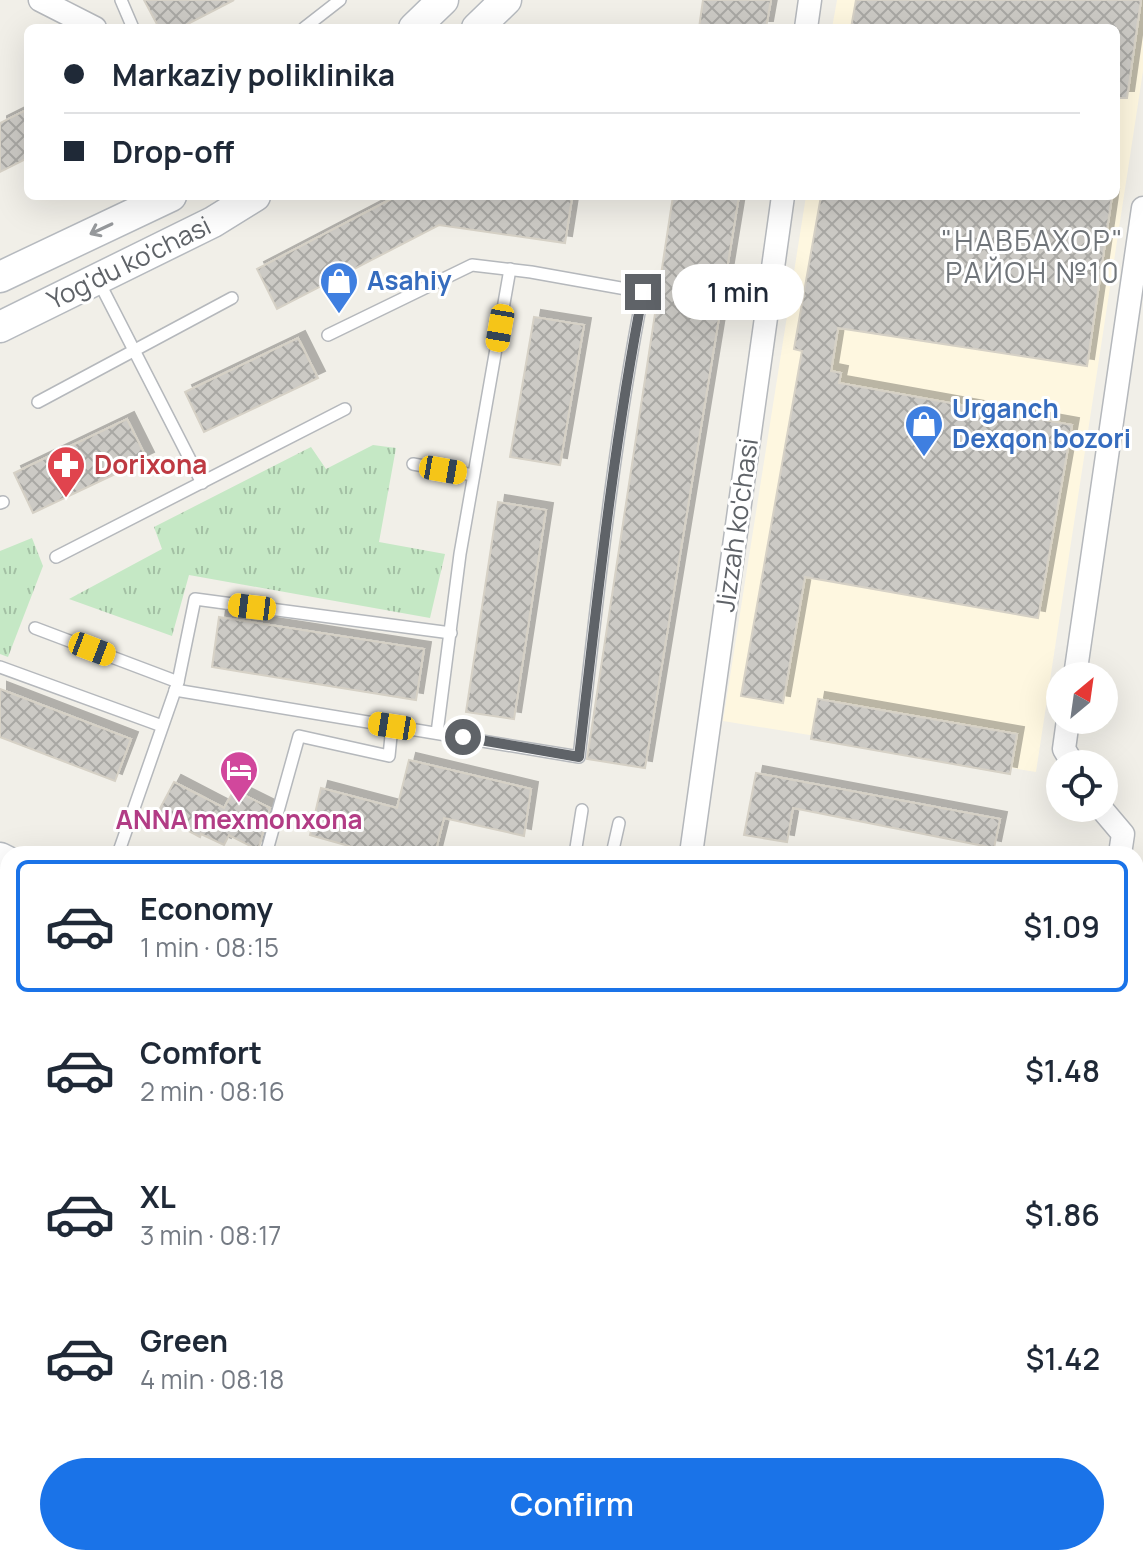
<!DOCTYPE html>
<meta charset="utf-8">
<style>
:root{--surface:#fff;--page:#f6f6f7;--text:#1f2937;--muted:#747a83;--line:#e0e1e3;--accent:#1a73e8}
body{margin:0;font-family:Manrope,sans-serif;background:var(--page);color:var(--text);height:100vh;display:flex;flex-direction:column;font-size:30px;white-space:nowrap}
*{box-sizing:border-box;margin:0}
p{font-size:26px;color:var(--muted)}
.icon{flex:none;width:44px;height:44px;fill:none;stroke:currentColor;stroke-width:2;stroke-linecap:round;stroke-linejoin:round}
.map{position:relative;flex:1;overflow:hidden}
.drawer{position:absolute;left:0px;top:846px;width:1144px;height:720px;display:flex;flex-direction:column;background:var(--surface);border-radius:24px 24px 0 0;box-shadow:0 8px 32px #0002}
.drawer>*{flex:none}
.banner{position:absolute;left:24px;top:24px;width:1096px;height:176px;border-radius:12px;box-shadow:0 8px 32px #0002;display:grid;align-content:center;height:176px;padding:0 40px;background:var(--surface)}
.needle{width:52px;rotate:29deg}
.tools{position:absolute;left:1046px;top:662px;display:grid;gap:16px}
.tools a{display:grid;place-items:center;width:72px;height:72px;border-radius:50%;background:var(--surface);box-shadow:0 8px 32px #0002;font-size:40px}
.end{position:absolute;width:36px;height:36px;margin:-18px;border:10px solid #5f6368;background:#fff;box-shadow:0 0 0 4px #fff}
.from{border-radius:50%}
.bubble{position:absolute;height:56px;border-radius:28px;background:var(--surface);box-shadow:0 8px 32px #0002;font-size:26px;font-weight:600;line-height:56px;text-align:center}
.car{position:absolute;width:24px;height:48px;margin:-24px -12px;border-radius:10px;box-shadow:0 0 6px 2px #0007;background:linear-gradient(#f5c518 24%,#345 0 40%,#f5c518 0 76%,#345 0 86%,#f5c518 0)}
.banner b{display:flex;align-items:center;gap:28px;height:76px;font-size:30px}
.banner b+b{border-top:2px solid var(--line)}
.banner i{width:20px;height:20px;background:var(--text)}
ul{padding:14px 0 0;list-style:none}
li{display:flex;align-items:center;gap:24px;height:132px;margin:0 16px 12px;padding:0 24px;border:4px solid transparent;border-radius:12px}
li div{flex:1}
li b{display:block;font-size:30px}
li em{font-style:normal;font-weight:600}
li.active{border-color:var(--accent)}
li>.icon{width:72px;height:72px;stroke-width:1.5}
.button{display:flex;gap:16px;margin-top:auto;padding:16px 40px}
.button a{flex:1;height:92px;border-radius:48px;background:var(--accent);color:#fff;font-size:32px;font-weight:600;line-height:92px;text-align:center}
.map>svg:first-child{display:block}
.commercial{fill:#fef7e0}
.education{fill:#e1ded6}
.medical{fill:#fce8e6}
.grass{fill:url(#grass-dots)}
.park{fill:url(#park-tufts)}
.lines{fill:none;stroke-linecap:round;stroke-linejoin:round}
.stream{stroke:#aadaff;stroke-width:7}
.building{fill:url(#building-cross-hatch);stroke:#d6d1c6;stroke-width:2;filter:url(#shadow)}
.service-casing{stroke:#b5b8bc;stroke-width:14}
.minor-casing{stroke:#b5b8bc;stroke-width:25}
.secondary-casing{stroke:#b6babf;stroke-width:33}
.service{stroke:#fff;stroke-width:11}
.minor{stroke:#fff;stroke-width:22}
.secondary{stroke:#fff;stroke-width:30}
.oneway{stroke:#979a9d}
.route{stroke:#5f6368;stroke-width:10}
.labels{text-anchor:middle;stroke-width:6;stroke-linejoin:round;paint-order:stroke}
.street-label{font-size:26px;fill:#5f6368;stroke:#fff}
.shop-label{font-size:26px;font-weight:bold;fill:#366cbe;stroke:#fff;text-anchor:start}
.health-label{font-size:26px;font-weight:bold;fill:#be3a42;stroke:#fff;text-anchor:start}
.hotel-label{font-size:26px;font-weight:bold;fill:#b23c85;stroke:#fff}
.neighbourhood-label{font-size:28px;letter-spacing:2px;fill:#70757a;stroke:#fff}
</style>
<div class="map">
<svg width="1143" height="1566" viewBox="0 0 1143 1566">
<defs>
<pattern id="grass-dots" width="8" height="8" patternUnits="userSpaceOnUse" patternTransform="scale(2)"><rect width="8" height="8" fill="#c5e8c5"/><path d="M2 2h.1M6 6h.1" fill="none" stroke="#a3c0a4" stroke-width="1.8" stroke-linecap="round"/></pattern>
<pattern id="park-tufts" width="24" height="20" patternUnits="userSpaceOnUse" patternTransform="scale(2)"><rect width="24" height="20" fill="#c5e8c5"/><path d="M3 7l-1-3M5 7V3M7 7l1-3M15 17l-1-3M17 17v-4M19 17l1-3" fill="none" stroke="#a3c0a4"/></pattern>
<pattern id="building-cross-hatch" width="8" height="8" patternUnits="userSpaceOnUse" patternTransform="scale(2)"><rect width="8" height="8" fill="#cccac5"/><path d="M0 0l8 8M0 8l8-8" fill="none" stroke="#a9a8a4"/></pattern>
<filter id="shadow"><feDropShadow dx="7" dy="-7" stdDeviation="0" flood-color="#0004"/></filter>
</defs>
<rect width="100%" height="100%" fill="#f1efe8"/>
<path class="commercial" d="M837,0H1143V71L1036,772L723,721L806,196H1116V28H832Z"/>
<g class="education">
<path d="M0,1361L8,1363V1533L0,1529Z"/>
<path d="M62,1558H128L126,1566H79Z"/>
</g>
<path class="medical" d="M547,1558H954L952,1566H558L546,1562Z"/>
<path class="grass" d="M1136,1062L1143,1063V1119L1136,1117Z"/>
<g class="park">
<path d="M373,445L396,448L379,542L445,554L430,618L189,575L172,636L69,599L162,549L154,527L311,447L326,469Z"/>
<path d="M32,538L43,566L8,657L0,654V551Z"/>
</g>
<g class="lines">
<g class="stream">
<path d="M0,904L8,907"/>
<path d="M1136,1214L1143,1216"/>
</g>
</g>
<g class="building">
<path d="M144,0H234L180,28H159Z"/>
<path d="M703,0H771L766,28H699Z"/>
<path d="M856,0H1141L1127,98H1116V28H851Z"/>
<path d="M28,109V158L0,172V123Z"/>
<path d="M397,196H560L572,198L565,243L439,225L277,309L257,269Z"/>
<path d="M673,196H739L645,768L587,759Z"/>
<path d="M821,196H1112L1087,366L838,328L831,371L841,373L839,383L1072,425L1038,618L805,577L783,703L741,696L802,351L794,349Z"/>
<path d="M534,317L584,325L560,465L510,457Z"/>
<path d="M298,338L318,378L204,432L185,392Z"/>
<path d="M127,419L147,459L33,513L14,473Z"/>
<path d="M498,502L546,510L514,719L466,712Z"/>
<path d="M219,617L424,649L416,700L212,667Z"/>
<path d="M0,689L131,739L115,781L0,737Z"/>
<path d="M818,699L1017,734L1010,774L811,739Z"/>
<path d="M409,760L531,789L524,836L444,818L435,854H377L310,835L321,788L397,808Z"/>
<path d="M756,773L1000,819L994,848L793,808L787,842L744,835Z"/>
<path d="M174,782L224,808L234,790L270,808L258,850L229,835L224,845L201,834L200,837L157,814Z"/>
</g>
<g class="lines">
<defs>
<g id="service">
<path d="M121,0L133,28"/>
<path d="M304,28L340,0"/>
<path d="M98,280L202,483"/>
<path d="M38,402L232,298"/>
<path d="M413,464L473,475"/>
<path d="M0,503L3,502"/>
<path d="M56,557L345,409"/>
<path d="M35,628L178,682"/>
<path d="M0,667L162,726"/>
<path d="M175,690L579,757C597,602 613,446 643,292L531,272L472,265L328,335"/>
<path d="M437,733L460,554L510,269"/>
<path d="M118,854L178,682L195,599L451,633"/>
<path d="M266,854L299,736L389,756L392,726"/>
<path d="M575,854L582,810"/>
<path d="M612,854L619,823"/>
<path d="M1136,1053L1143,1054"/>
<path d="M1136,1091L1143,1093"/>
</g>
<g id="minor">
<path d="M40,0L95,28"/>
<path d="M806,28L810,0"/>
<path d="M1075,676L1143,208"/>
<path d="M1068,720L1064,749L1073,764"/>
<path d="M1101,808L1123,834L1120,854"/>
<path d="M691,854L783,196"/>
<path d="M978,1566L980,1558"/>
</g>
<g id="secondary">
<path d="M414,28L443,0"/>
<path d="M477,28L506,0"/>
<path d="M0,277L171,196"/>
<path d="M0,327L213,222L255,196"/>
<path d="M0,858L8,862"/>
<path d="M0,923L8,926"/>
<path d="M1136,1174L1143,1175"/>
<path d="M1136,1246L1143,1248"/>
</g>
</defs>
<use href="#service" class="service-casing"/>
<use href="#minor" class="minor-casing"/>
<use href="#secondary" class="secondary-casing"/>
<use href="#service" class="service"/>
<use href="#minor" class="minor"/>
<use href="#secondary" class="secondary"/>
</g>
<defs><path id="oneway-shaft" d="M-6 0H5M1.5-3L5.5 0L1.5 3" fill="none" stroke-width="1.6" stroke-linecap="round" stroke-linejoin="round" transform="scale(2)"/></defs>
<use class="oneway" href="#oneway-shaft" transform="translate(101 229) rotate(155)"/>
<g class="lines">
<path class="route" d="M463,737L579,757C597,602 613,446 643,292"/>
</g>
<defs>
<symbol id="shop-pin" viewBox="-11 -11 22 30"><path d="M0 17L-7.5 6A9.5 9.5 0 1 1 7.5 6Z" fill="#3f7fe0" stroke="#fff"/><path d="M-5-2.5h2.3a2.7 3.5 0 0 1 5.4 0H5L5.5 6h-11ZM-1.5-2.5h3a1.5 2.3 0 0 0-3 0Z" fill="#fff"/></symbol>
<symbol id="pharmacy-pin" viewBox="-11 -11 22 30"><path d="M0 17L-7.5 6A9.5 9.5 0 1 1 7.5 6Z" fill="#e0444e" stroke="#fff"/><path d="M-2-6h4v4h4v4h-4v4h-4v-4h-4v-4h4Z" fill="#fff"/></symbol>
<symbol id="hotel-pin" viewBox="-11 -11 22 30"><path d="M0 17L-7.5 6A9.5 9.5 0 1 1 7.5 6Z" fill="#d1479c" stroke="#fff"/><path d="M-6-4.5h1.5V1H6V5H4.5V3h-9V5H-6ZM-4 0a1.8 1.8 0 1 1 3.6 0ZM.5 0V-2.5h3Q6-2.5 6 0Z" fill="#fff"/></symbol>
</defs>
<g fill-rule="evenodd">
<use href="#shop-pin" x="317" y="259" width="44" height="60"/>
<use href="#shop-pin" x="902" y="402" width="44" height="60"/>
<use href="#pharmacy-pin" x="44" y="443" width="44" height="60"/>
<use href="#hotel-pin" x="217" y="748" width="44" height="60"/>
</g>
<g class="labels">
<g class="street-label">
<text transform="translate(129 263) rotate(-26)" y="9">Yog'du ko'chasi</text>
<text transform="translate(737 525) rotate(-82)" y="9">Jizzah ko'chasi</text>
</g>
<g class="shop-label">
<text x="367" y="290">Asahiy</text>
<text x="952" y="418">Urganch<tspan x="952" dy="30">Dexqon bozori</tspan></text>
</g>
<g class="health-label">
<text x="94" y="474">Dorixona</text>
</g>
<g class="hotel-label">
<text x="239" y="829">ANNA mexmonxona</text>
</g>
<g class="neighbourhood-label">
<text x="1033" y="251">"НАВБАХОР"<tspan x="1033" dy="32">РАЙОН №10</tspan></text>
</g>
</g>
</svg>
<div class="tools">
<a><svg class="needle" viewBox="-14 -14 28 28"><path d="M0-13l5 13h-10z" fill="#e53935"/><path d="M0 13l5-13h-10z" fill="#747a83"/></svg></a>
<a><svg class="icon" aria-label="locate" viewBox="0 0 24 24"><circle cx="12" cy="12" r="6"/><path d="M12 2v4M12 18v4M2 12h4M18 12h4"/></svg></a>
</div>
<i class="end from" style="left:463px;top:737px"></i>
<i class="end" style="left:643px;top:292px"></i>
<div class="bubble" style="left:672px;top:264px;width:132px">1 min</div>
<i class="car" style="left:500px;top:328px;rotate:190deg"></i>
<i class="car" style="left:443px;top:470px;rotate:100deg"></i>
<i class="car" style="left:252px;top:607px;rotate:277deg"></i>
<i class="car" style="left:92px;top:649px;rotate:111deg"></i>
<i class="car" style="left:392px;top:726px;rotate:279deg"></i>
<div class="banner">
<b><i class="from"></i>Markaziy poliklinika</b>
<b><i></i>Drop-off</b>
</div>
<section class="drawer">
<ul>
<li class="active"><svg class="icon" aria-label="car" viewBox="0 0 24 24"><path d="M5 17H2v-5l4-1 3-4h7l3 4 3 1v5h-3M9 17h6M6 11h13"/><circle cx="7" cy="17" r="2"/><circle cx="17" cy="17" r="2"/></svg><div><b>Economy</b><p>1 min · 08:15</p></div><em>$1.09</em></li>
<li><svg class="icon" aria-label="car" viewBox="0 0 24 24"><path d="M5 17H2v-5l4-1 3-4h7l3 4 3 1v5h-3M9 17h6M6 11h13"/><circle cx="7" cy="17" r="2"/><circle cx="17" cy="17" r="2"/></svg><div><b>Comfort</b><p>2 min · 08:16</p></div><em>$1.48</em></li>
<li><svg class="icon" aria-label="car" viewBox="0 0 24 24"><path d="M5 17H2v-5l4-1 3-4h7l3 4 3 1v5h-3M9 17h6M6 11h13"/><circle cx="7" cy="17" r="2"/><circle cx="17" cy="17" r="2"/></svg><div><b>XL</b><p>3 min · 08:17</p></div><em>$1.86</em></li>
<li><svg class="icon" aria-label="car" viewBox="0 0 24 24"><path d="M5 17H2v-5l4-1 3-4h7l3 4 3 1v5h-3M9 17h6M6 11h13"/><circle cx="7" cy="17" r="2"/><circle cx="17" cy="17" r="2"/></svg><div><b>Green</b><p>4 min · 08:18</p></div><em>$1.42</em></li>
</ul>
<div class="button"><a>Confirm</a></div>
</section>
</div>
